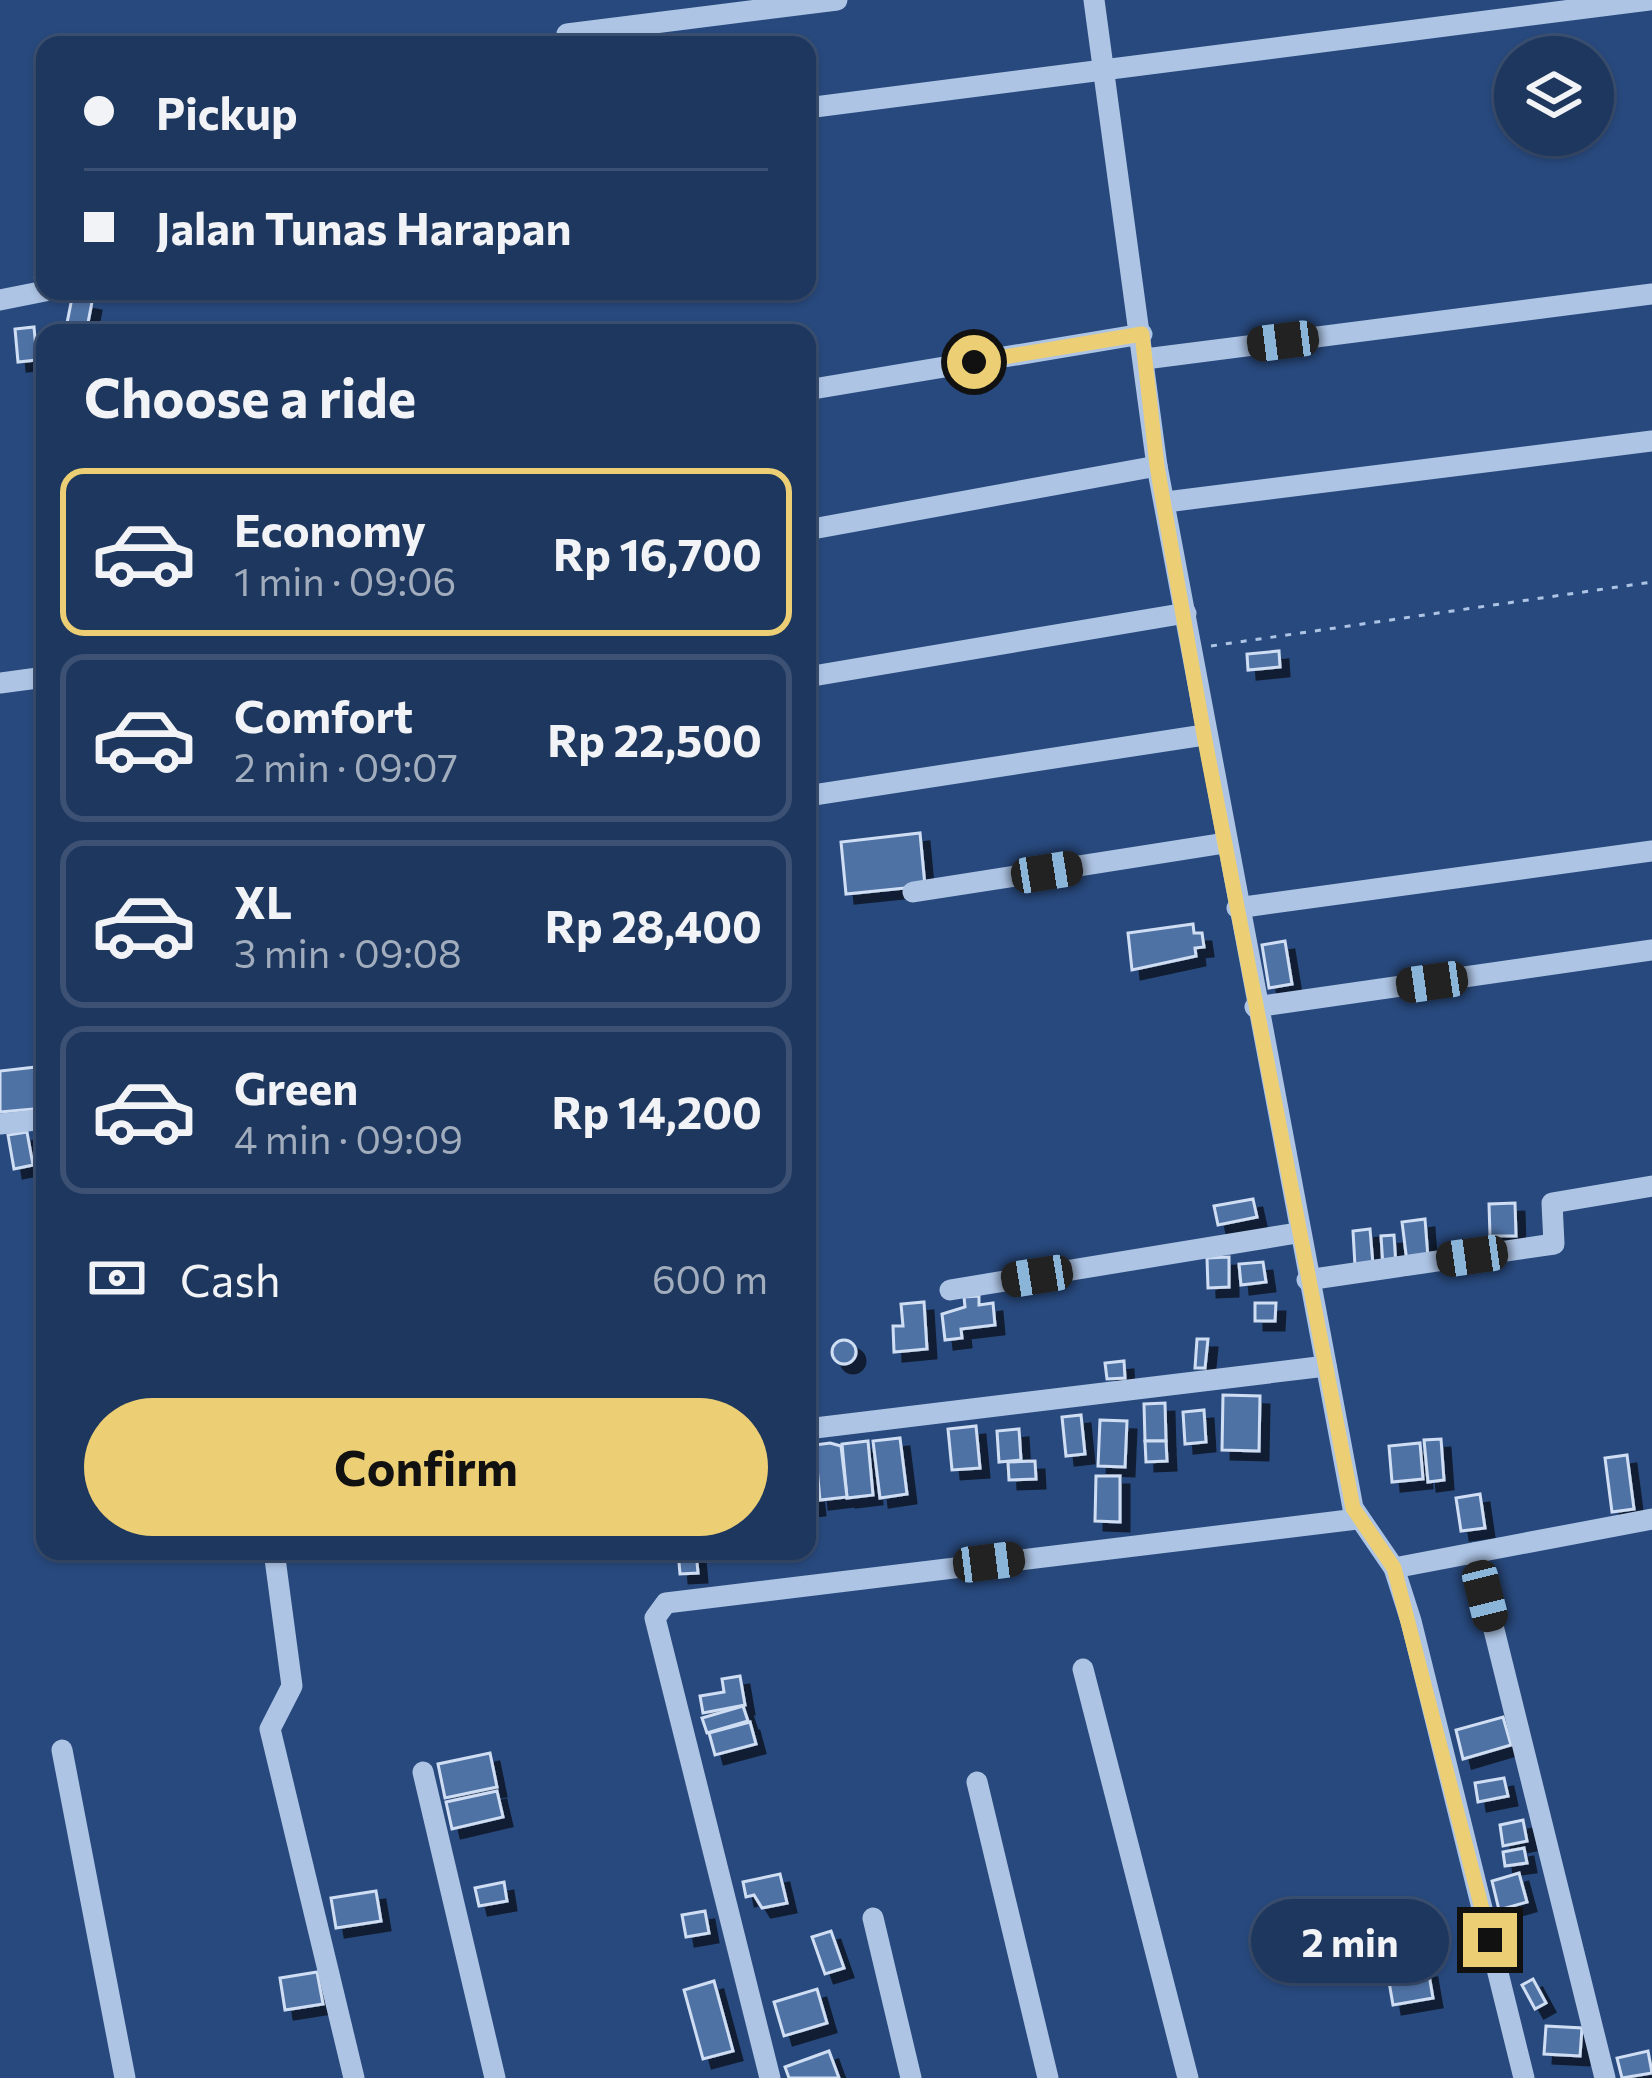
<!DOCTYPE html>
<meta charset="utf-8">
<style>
:root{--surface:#1e375e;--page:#2b4267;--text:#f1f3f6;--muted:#a1acbc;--line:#3c5173;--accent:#eccf74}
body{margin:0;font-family:Commissioner,sans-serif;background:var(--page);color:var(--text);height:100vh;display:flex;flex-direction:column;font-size:45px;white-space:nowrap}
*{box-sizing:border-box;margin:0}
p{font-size:39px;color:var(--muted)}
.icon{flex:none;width:66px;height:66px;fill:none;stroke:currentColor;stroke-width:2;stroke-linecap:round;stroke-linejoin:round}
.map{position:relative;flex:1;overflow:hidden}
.details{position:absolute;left:36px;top:324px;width:780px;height:1236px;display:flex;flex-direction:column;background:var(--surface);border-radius:24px;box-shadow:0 3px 9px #0004,0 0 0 3px var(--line)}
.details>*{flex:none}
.top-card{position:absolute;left:36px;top:36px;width:780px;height:264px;border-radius:24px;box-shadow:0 3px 9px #0004,0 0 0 3px var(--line);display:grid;align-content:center;height:264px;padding:0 48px;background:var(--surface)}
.buttons{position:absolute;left:1494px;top:36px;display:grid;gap:24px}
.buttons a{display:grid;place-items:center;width:120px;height:120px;border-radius:50%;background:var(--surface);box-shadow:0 3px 9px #0004,0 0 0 3px var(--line);font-size:60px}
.end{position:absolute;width:54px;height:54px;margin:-27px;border:15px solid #eccf74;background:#111;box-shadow:0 0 0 6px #111}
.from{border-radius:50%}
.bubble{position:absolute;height:84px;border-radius:42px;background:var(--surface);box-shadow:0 3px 9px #0004,0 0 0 3px var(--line);font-size:39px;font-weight:700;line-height:84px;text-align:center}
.car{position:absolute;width:36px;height:72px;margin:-36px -18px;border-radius:15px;box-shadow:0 0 9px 3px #0007;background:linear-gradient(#222 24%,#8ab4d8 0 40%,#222 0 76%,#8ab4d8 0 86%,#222 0)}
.top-card b{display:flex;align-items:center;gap:42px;height:114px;font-size:45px}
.top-card b+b{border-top:3px solid var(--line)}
.top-card i{width:30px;height:30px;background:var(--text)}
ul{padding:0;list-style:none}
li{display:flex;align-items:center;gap:36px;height:168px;margin:0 24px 18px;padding:0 24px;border:6px solid var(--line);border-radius:24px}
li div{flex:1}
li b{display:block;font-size:45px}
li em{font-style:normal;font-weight:700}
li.active{border-color:var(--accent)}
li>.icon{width:108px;height:108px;stroke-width:1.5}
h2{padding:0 48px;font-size:54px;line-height:144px}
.pay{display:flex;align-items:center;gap:30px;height:132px;padding:0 48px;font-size:45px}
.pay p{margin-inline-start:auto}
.action{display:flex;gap:24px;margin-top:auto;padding:24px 48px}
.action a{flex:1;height:138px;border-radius:72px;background:var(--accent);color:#111;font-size:48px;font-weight:700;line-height:138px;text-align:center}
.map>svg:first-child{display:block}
.building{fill:#5072a5;stroke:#d0def4;stroke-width:3;filter:url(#shadow)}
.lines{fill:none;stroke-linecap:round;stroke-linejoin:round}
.path{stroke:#adc4e4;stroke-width:3;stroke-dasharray:6 9;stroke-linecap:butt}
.minor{stroke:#adc4e4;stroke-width:21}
.route{stroke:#eccf74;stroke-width:15}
</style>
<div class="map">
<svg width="1652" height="2078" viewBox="0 0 1652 2078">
<defs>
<filter id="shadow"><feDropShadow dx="9" dy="9" stdDeviation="0" flood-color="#0009"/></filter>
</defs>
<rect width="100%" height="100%" fill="#28497d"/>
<g class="building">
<rect x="35" y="248" width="10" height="29"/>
<path d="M72,298L92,302L86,333H65Z"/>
<path d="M34,327L37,360L18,362L15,329Z"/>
<path d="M1279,651L1280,667L1248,670L1247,654Z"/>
<path d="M920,833L925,886L846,894L841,842Z"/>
<path d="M1193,924L1194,933H1202L1204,947L1195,948L1196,956L1132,970L1128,933Z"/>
<path d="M1285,941L1292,984L1269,988L1262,945Z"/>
<path d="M45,1066V1108L0,1112V1071Z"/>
<path d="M27,1132L33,1165L14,1169L8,1135Z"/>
<path d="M1253,1199L1257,1217L1218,1225L1214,1206Z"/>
<path d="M1515,1203L1516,1236H1490L1489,1204Z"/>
<path d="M1425,1219L1428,1258L1407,1262L1402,1222Z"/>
<path d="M1370,1229L1373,1265L1355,1266L1353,1231Z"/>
<path d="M1394,1235L1396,1266L1383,1267L1381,1236Z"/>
<path d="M1229,1257V1287L1208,1288L1207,1258Z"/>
<path d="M1263,1262L1266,1282L1241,1285L1239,1264Z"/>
<path d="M979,1296V1305L993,1303L995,1325L961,1329L962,1338L945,1340L942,1314L965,1307L964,1297Z"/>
<path d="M924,1302L927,1349L894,1352L893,1326H903L901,1304Z"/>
<path d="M1255,1303H1276L1275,1321H1255Z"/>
<path d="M1197,1339H1208L1205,1368H1195Z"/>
<circle cx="844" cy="1352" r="12"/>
<path d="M1124,1361L1125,1378L1107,1379L1105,1363Z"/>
<path d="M1223,1395L1260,1396L1259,1451L1222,1450Z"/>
<path d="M1165,1403L1166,1441H1145L1144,1404Z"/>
<path d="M1204,1410L1206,1442L1185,1444L1183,1412Z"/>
<path d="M1081,1415L1085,1454L1066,1456L1062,1417Z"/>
<path d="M1100,1420L1127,1421L1125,1467L1098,1466Z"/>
<path d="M976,1426L980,1468L952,1470L948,1429Z"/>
<path d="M1019,1429L1021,1460L999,1462L997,1431Z"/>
<path d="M900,1438L907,1494L880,1498L873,1441Z"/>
<path d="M1441,1439L1444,1480L1428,1482L1424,1440Z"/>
<path d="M868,1441L873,1495L847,1498L842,1444Z"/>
<path d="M1145,1441H1166L1167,1461L1146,1462Z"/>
<path d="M830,1443L841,1446L847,1497L820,1500L815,1445Z"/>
<path d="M1420,1443L1423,1479L1392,1482L1389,1446Z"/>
<path d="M1627,1455L1634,1509L1612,1512L1605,1458Z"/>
<path d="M811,1460L816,1506L807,1507V1461Z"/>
<path d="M1035,1461L1036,1479L1009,1480L1008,1462Z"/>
<path d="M1096,1476H1120V1522L1095,1521Z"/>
<path d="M1480,1494L1485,1528L1461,1531L1456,1498Z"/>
<path d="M678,1551H696L698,1573L680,1574Z"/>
<path d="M740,1676L745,1705L703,1713L700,1696L724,1692L722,1679Z"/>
<path d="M743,1706L748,1721L707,1733L702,1718Z"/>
<path d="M1503,1717L1511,1745L1463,1759L1456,1730Z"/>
<path d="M750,1722L756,1744L715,1755L709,1733Z"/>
<path d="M490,1753L497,1787L445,1798L438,1764Z"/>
<path d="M1504,1778L1508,1796L1478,1802L1475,1783Z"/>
<path d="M497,1791L503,1817L452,1829L446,1802Z"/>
<path d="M1523,1820L1527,1841L1503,1846L1500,1825Z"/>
<path d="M1524,1848L1527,1863L1505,1866L1503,1852Z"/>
<path d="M1519,1873L1527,1902L1499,1910L1492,1881Z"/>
<path d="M780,1874L787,1903L762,1908L754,1895L746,1897L743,1882Z"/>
<path d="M504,1882L507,1901L479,1906L475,1888Z"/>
<path d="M376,1891L381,1921L336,1928L331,1898Z"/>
<path d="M705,1911L709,1933L686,1937L682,1915Z"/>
<path d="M831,1931L844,1968L825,1974L812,1937Z"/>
<path d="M1428,1969L1433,1998L1393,2005L1388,1976Z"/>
<path d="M317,1972L323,2004L285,2010L280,1978Z"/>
<path d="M1533,1979L1546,2003L1535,2009L1522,1985Z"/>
<path d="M714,1981L733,2051L703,2059L684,1990Z"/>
<path d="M817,1989L827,2023L784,2036L774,2002Z"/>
<path d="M1546,2026L1582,2028L1580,2056L1544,2054Z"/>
<path d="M829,2051L839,2078H789L785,2067Z"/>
<path d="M1648,2051L1652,2073L1622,2078L1617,2058Z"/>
</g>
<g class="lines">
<path class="path" d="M1211,646L1652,582"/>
<g class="minor">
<path d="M1094,0L1157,466L1353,1508L1394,1568L1411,1621L1524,2078"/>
<path d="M567,34L837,0"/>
<path d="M807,108L1649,0"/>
<path d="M0,300L45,291"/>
<path d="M1145,359L1652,294"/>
<path d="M807,390L1142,334"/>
<path d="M1166,502L1652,441"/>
<path d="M807,530L1157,466"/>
<path d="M807,677L1186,613"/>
<path d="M0,683L45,677"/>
<path d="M807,796L1204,735"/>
<path d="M913,892L1225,843"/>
<path d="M1237,908L1652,851"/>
<path d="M1255,1007L1652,950"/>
<path d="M0,1124L45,1119"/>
<path d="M1307,1280L1554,1244L1552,1203L1652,1186"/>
<path d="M950,1290L1297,1233"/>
<path d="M807,1429L1326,1366"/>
<path d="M274,1551L292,1686L270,1729L354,2078"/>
<path d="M1475,1553L1605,2078"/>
<path d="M1394,1568L1652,1519"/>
<path d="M1083,1669L1188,2078"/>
<path d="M62,1750L125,2078"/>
<path d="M423,1772L495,2078"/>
<path d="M977,1782L1048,2078"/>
<path d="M873,1918L911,2078"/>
<path d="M770,2078L655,1618L666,1603L1357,1519"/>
</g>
</g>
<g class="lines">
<path class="route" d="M974,362L1142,334L1157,466L1204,735L1353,1508L1394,1568L1490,1940"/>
</g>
</svg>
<div class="buttons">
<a><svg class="icon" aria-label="layers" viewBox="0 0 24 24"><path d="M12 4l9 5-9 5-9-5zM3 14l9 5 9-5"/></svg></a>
</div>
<i class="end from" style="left:974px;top:362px"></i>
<i class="end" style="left:1490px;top:1940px"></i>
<div class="bubble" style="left:1251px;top:1899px;width:198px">2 min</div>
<i class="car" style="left:1283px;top:341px;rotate:263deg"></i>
<i class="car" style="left:1047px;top:872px;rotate:81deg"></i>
<i class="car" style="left:1432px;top:982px;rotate:262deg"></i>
<i class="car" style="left:1472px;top:1256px;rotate:262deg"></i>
<i class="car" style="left:1037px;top:1276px;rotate:261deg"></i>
<i class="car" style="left:989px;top:1562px;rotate:83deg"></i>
<i class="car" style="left:1485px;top:1596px;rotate:166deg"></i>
<div class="top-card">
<b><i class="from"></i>Pickup</b>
<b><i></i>Jalan Tunas Harapan</b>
</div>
<section class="details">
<h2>Choose a ride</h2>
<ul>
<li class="active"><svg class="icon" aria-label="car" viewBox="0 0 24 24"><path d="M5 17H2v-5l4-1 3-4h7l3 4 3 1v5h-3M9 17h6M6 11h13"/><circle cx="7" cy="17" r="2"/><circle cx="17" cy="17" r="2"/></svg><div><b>Economy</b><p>1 min · 09:06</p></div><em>Rp 16,700</em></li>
<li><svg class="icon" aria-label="car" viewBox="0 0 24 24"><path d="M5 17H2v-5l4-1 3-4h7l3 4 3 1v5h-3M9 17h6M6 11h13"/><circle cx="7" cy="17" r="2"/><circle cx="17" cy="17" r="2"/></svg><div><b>Comfort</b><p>2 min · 09:07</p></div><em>Rp 22,500</em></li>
<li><svg class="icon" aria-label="car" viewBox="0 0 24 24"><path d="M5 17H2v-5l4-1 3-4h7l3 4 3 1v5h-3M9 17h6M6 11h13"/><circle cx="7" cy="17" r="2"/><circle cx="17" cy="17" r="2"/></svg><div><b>XL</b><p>3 min · 09:08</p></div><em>Rp 28,400</em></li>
<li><svg class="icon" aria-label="car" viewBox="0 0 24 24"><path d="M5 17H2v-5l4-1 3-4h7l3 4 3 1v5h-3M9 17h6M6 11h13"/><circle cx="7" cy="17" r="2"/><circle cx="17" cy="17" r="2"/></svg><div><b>Green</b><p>4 min · 09:09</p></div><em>Rp 14,200</em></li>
</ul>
<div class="pay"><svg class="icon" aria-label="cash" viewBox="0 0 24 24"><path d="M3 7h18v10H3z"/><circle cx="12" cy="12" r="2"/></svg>Cash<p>600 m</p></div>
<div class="action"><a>Confirm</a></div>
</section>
</div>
